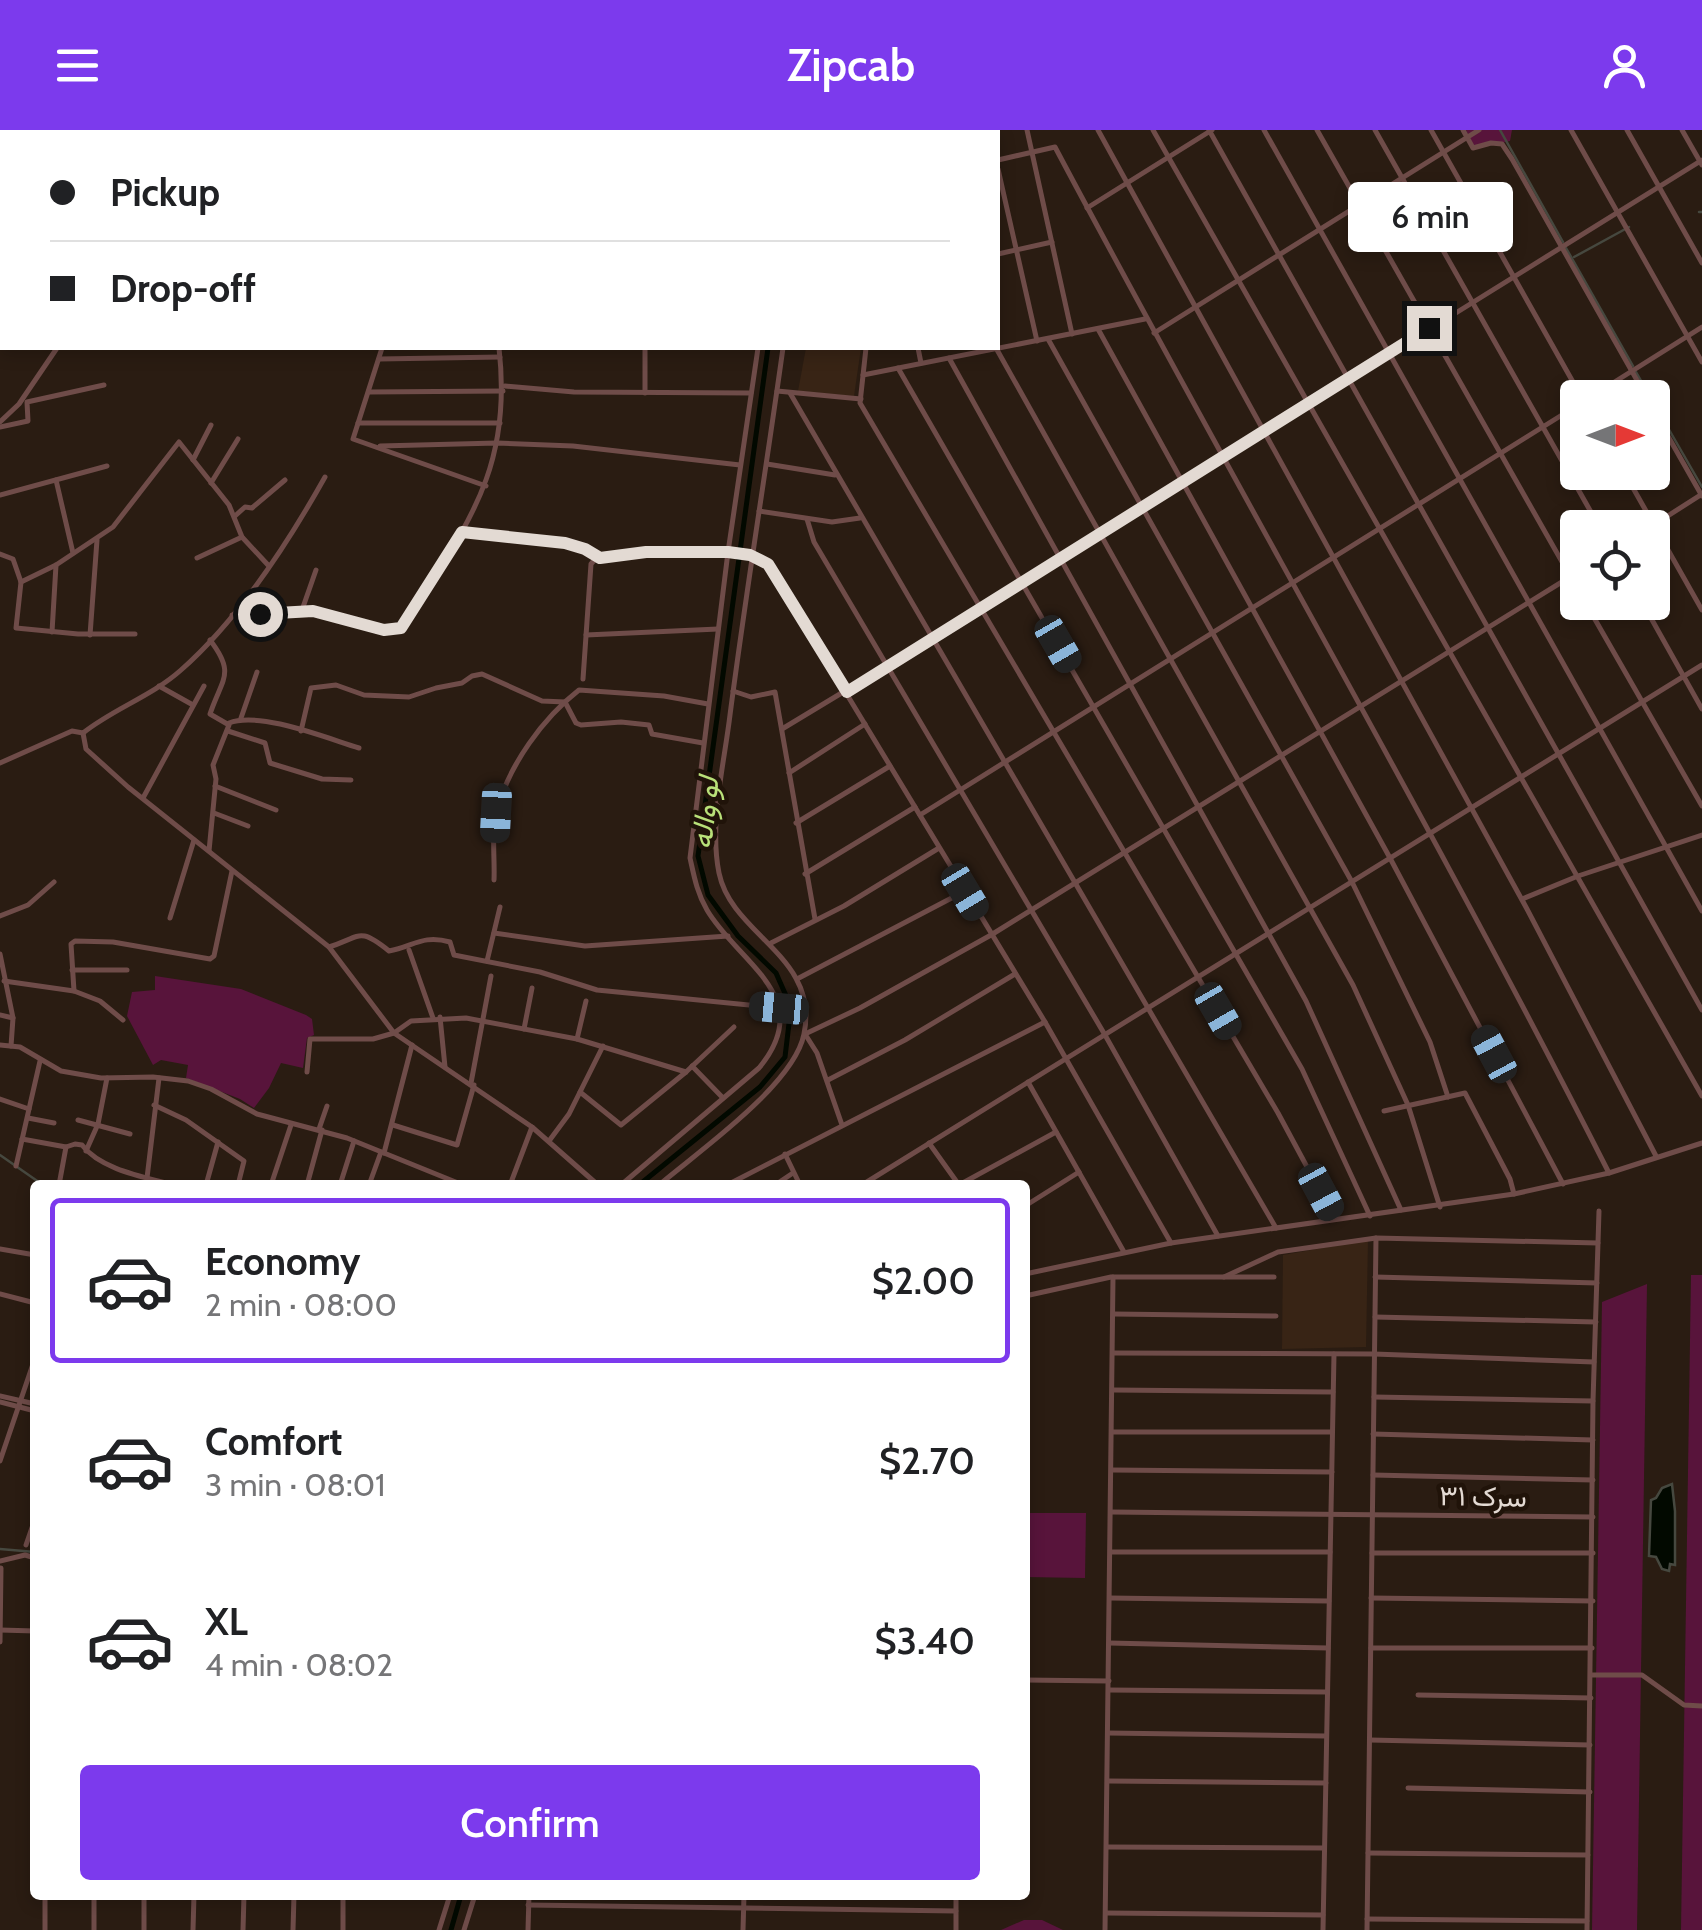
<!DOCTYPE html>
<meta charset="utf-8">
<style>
:root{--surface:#fff;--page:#f6f6f6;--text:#202124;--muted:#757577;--line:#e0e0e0;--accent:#7c3aed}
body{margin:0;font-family:Cabin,Vazirmatn,sans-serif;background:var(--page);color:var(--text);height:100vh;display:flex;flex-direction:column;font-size:38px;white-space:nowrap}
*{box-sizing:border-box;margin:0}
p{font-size:32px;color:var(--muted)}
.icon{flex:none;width:55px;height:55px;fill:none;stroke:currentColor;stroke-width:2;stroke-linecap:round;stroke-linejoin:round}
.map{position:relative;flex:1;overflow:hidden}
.details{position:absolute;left:30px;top:1050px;width:1000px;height:720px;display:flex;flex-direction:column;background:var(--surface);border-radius:10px;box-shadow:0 5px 15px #0003}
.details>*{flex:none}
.top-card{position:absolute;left:0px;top:0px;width:1000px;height:220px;box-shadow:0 5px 15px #0003;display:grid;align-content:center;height:220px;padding:0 50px;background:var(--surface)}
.needle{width:65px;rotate:90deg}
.fabs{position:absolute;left:1560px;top:250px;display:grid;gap:20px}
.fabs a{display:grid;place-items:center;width:110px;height:110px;border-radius:10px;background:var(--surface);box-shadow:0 5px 15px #0003;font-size:50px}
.end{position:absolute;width:45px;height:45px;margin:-22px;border:12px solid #e3dad3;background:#111;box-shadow:0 0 0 5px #111}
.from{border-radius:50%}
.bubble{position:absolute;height:70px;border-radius:10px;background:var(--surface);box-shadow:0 5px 15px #0003;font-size:32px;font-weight:600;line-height:70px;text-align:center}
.car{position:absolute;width:30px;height:60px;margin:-30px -15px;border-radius:12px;box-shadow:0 0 8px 2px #0007;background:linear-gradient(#222 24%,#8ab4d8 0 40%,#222 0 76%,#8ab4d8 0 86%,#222 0)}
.top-card b{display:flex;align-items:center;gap:35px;height:95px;font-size:38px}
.top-card b+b{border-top:2px solid var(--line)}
.top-card i{width:25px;height:25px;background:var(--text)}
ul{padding:18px 0 0;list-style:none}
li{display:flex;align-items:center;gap:30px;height:165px;margin:0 20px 15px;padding:0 30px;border:5px solid transparent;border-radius:10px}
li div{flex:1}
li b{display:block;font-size:38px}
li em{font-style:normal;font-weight:600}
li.active{border-color:var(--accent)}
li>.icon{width:90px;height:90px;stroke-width:1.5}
.action{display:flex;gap:20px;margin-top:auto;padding:20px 50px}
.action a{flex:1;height:115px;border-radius:10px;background:var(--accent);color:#fff;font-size:40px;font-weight:600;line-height:115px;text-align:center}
header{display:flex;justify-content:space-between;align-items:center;height:130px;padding:0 50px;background:var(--accent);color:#fff;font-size:45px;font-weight:600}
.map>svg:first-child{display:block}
.built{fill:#382415}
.green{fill:#58143b}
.water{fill:#020900;stroke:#46483f;stroke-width:2.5}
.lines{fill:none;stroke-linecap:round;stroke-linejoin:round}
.stream{stroke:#46483f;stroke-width:2.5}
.canal{stroke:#020900;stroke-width:5}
.minor{stroke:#6f4c49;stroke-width:5}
.major{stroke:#bf7772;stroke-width:8}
.route{stroke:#e3dad3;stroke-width:12}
.labels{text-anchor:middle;stroke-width:9;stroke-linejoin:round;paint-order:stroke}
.street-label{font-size:28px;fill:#e3dad3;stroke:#201309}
.water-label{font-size:30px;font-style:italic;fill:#b9e179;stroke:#201309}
</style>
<header><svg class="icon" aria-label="menu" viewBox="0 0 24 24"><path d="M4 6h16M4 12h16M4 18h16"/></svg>Zipcab<svg class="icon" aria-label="person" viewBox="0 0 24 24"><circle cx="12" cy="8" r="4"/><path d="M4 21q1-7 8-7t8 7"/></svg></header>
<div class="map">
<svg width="1702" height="1800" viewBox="0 0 1702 1800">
<rect width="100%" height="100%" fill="#2a1c12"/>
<g class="built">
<path d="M806,218H861L854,266L798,261Z"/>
<path d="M1368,1110L1366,1217L1282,1219L1283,1125Z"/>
</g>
<g class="green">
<path d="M1466,0H1512L1510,11C1502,13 1481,16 1473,15Z"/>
<path d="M155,846L241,859L306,885L312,889L314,905L307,908L303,938L281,933L269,958L254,978L240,969L186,948L188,935L161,930L153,935L127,886L132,862L155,860Z"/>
<path d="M1691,1145H1702V1800H1681Z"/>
<path d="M1647,1154L1637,1800H1592L1602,1172Z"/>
<path d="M1025,1383H1086L1085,1448L1025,1447Z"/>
<path d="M1024,1790H1042L1063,1800H1001Z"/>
</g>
<path class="water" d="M1672,1354L1675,1381V1435L1670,1434L1669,1441L1662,1439L1656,1427L1649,1426L1651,1370L1656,1368L1662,1358Z"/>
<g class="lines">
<g class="stream">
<path d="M1500,0L1563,112"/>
<path d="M1699,82H1702"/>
<path d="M1566,118L1633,236"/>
<path d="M1574,127L1629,97"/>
<path d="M1636,242L1651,268"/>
<path d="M1652,270L1702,357"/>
<path d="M0,1025L43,1055"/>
<path d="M0,1419L35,1422"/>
</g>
<g class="canal">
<path d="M801,2L802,0"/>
<path d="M639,1055L760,957L785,927L791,877L776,843L738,806L708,765L698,726L768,218"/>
<path d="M451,1800L461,1765"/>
</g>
<g class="minor">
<path d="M401,0V2"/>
<path d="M503,0L504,2"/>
<path d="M649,0L650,2"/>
<path d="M872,0V2"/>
<path d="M911,0L912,2"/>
<path d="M950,0L951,2"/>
<path d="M989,0V2"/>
<path d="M1027,0L1072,204"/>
<path d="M1098,0L1527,779L1656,1026"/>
<path d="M1153,0L1702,966"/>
<path d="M1209,0L1702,880"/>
<path d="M1264,0L1702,781"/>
<path d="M1317,0L1578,460"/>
<path d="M1375,0L1600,398"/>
<path d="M1431,0L1582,268"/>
<path d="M1463,0L1473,18L1491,13L1502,14L1512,29L1647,268"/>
<path d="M1571,0L1702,232"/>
<path d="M1627,0L1702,133"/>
<path d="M1682,0L1702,35"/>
<path d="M792,2L793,0"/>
<path d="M814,2L815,0"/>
<path d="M998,30L1055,17C1237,360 1433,696 1609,1043"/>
<path d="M998,39L1037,211"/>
<path d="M1087,78L1212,0"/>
<path d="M998,124L1052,112"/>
<path d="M1098,199L1390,728L1563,1054"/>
<path d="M1154,203L1479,0"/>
<path d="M1048,209L1352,752L1430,912L1448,967"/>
<path d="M382,218L353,309L486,356"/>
<path d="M645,218V263"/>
<path d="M866,218L860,273L1278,983L1335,1089"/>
<path d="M918,218L921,233"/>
<path d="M996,218L1353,855L1408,975L1440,1077"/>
<path d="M949,228L1306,871L1401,1080"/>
<path d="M379,229L500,227"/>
<path d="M898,238L1302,939L1370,1086"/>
<path d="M863,245L1145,189"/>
<path d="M505,256L574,262L751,263"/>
<path d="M777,261L861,269"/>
<path d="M369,262L503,261"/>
<path d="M790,263L1276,1098"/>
<path d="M1589,268L1702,197"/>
<path d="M1652,278L1702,366"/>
<path d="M0,292L19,274L57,218"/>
<path d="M358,293H500"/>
<path d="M0,297L28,291L27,272L104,255"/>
<path d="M380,316L497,313L573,316L740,335"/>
<path d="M193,330L211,295"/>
<path d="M767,334L835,345"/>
<path d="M1624,342L1702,480"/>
<path d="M56,350L73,423"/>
<path d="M211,353L238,309"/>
<path d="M0,365L107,336"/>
<path d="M759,381L832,392L860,388"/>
<path d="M235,386L245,377L252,378L285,350"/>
<path d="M807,389L814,412L1105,905L1218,1106"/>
<path d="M1649,398L1702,364"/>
<path d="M462,402L565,413L585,419L600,429L646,422H728L749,425L768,434L1045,892L1171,1113"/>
<path d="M0,424L13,429L21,452L16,498L78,504H135"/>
<path d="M197,428L242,407"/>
<path d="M21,452L56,435L113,397L179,312L229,375L242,407L268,435"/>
<path d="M1585,472L1702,676"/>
<path d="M1642,472L1702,579"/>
<path d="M302,480L316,440"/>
<path d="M232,485C258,484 286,479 313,481C341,483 381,510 406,493C466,395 513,340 499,218"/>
<path d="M52,502L56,435"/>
<path d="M90,505L97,410"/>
<path d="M586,505L718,499"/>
<path d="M583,549L591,434L597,427"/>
<path d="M159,556L193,575"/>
<path d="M733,561L751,567L775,562L815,789"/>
<path d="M241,588L257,542"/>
<path d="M229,593C260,581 326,608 359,618"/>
<path d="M782,599L931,509L1702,30"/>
<path d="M228,601L265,613L270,633L322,649L351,650"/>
<path d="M301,601L311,558L336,555L364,565L409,567L436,558L462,553L472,546L482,544L542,571L565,572L576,593L581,595L621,592L649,595L652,604L703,613"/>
<path d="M83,603L86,619L128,657L329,817L394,903L532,997L598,1055"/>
<path d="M0,633L72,601L83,603C113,579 152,566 181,540C238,490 288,413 325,347"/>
<path d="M789,643L865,594"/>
<path d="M215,656L276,680"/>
<path d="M143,668L204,556"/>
<path d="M214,683L248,696"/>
<path d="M920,685L1578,275"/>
<path d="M796,693L890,636"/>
<path d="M209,721L216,649L213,635L229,595L210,584C222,548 236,544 210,510"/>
<path d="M805,744L915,677"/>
<path d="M494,750C495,728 491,701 497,680C509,635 543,588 579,560L664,566L708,574"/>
<path d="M1522,769L1578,746L1702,705"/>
<path d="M0,786L28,775L54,752"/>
<path d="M170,788L194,710"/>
<path d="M494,803L585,816L728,806"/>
<path d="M771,813L844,776L939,718"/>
<path d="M329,817C361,807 358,796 389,821C413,817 422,804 450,812L454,825L540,842L597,860L779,878"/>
<path d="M409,820L433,888"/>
<path d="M0,824L13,888L11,916"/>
<path d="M487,831L500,777"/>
<path d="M72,840H127"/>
<path d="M797,849L965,761"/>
<path d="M4,851L74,861L100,871L123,890"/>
<path d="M74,861L71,814L75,811L113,812L210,829L214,826L232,741"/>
<path d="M0,885L13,888"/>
<path d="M440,887L445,937"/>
<path d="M524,899L532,858"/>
<path d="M577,909L586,871"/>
<path d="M0,915L20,917L61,941L101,948L153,947L188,951L211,959L257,984L347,1008L463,1055"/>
<path d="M692,936L723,968"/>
<path d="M307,942L310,909H373L394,903L411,891L466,888L577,909L686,942"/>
<path d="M828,950L905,910L1015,844"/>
<path d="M1028,952L1124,1122"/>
<path d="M471,953L491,846"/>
<path d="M580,962L621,995L686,942L734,897"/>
<path d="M0,969L29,979"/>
<path d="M154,975L186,990L244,1031L238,1055"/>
<path d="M1384,981L1465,963L1510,1049L1514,1064"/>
<path d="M28,988L54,993"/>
<path d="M78,990L130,1004"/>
<path d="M393,995L457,1015L474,955"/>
<path d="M842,995L817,923L805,904L860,878L991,805L1578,442"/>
<path d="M319,999L327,976"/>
<path d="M22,1009L66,1017L75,1014L82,1015C101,1040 145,1047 174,1055"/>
<path d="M549,1011L569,984L603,916"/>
<path d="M929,1013L959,1055"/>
<path d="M86,1021L98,994L107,948"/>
<path d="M384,1023L412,915"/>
<path d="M785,1024L800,1055"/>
<path d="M16,1036L40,931"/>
<path d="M147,1048L159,948"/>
<path d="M59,1055L66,1017"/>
<path d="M206,1055L218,1012"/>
<path d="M271,1055L291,995"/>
<path d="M307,1055L322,1000"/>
<path d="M340,1055L354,1011"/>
<path d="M369,1055L381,1022"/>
<path d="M510,1055L532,997"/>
<path d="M621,1055L759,938C818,867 738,833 707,780C697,763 694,746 690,728L728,422L758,218"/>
<path d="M659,1055C699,1021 794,955 804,904C820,826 732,806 719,743C709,693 724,635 730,585C746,462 766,340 783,218"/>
<path d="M727,1055L1045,892"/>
<path d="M775,1055L793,1043"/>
<path d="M862,1055L1702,535"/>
<path d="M959,1055L1056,1002"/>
<path d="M1025,1076L1079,1042"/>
<path d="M0,1119L35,1125"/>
<path d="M1025,1144L1171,1113L1514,1064L1609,1043L1702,1013"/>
<path d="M1224,1147L1278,1122L1376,1108L1598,1113"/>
<path d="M1375,1147L1597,1153"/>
<path d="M0,1164L35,1173"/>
<path d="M1025,1166L1111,1147H1274"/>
<path d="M1114,1184L1276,1186"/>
<path d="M1375,1187L1596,1192"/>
<path d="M1113,1223L1374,1224L1594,1232"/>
<path d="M1114,1260L1333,1262"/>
<path d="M0,1266L35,1274"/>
<path d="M1374,1267L1593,1271"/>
<path d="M0,1272L35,1281"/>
<path d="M1113,1302H1332"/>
<path d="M1373,1304L1593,1310"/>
<path d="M0,1331L35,1228"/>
<path d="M1112,1340L1332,1342"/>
<path d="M1373,1345L1593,1350"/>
<path d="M1111,1382L1593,1387"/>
<path d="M26,1415L35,1389"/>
<path d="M1111,1422H1330"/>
<path d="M1372,1423H1593"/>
<path d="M0,1431L25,1425L35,1428"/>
<path d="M1110,1468L1329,1471"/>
<path d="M1371,1468L1593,1471"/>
<path d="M0,1500L35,1501"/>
<path d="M0,1512L1,1438"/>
<path d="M1109,1513L1328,1518"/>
<path d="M1371,1518H1592"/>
<path d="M1592,1545H1642L1684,1575L1702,1576"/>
<path d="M1025,1550L1109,1551"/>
<path d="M1109,1560L1327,1562"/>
<path d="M1418,1565L1591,1568"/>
<path d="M1108,1603L1326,1606"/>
<path d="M1370,1610L1590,1615"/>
<path d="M1109,1651L1326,1653"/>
<path d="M1408,1658L1590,1662"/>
<path d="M1107,1717L1324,1718"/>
<path d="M1368,1723L1588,1725"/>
<path d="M528,1775L956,1781"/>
<path d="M1106,1783L1323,1785"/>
<path d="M1367,1789L1587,1791"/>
<path d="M45,1800V1765"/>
<path d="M94,1800V1765"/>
<path d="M144,1800V1765"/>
<path d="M193,1800L194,1765"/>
<path d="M243,1800L244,1765"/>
<path d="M293,1800L294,1765"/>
<path d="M343,1800V1765"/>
<path d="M439,1800L450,1765"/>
<path d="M464,1800L475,1765"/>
<path d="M528,1800L529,1765"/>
<path d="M743,1800L744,1765"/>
<path d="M956,1800V1765"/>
<path d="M1105,1800L1113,1147"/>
<path d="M1323,1800L1334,1224"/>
<path d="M1367,1800L1376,1108"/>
<path d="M1587,1800L1593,1271L1599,1081"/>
</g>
<g class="major">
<path d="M87,2L91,0"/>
<path d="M0,62L2,60"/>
</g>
</g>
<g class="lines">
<path class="route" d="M260,484L313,481L384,500L401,498L462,402L565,413L585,419L600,428L646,422H728L750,425L768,434L847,562L1429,198"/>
</g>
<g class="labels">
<g class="street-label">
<text transform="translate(1483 1366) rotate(1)" y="10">سرک ۳۱</text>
</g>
<g class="water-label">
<text transform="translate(705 683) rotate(-84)" y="10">لو واله</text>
</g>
</g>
</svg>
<div class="fabs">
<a><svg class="needle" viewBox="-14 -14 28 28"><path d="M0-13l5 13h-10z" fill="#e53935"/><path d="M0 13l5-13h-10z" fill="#757577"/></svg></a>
<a><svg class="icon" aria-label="locate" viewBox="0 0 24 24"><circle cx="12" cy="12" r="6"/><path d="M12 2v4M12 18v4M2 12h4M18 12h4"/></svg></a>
</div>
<i class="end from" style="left:260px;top:484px"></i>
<i class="end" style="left:1429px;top:198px"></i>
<div class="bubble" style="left:1348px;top:52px;width:165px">6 min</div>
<i class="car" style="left:1058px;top:514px;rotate:150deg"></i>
<i class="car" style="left:496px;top:683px;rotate:183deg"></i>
<i class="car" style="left:965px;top:762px;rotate:149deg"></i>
<i class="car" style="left:779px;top:878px;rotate:275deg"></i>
<i class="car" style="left:1218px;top:881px;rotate:150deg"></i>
<i class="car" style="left:1494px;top:924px;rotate:332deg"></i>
<i class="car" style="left:1321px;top:1062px;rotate:152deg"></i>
<div class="top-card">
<b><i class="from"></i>Pickup</b>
<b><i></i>Drop-off</b>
</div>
<section class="details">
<ul>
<li class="active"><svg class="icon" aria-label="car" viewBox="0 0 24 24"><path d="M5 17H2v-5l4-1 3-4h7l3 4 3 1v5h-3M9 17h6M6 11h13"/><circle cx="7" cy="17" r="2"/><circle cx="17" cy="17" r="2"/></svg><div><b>Economy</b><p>2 min · 08:00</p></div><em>$2.00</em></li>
<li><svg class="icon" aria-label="car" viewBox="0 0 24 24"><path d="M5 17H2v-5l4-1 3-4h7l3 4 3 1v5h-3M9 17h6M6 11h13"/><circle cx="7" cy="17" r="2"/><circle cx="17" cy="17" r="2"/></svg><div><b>Comfort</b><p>3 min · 08:01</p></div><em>$2.70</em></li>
<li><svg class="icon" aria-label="car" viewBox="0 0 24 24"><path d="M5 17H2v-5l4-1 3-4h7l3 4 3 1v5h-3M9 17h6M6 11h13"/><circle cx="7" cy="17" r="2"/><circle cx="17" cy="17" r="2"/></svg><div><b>XL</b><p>4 min · 08:02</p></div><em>$3.40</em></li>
</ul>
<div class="action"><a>Confirm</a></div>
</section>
</div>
